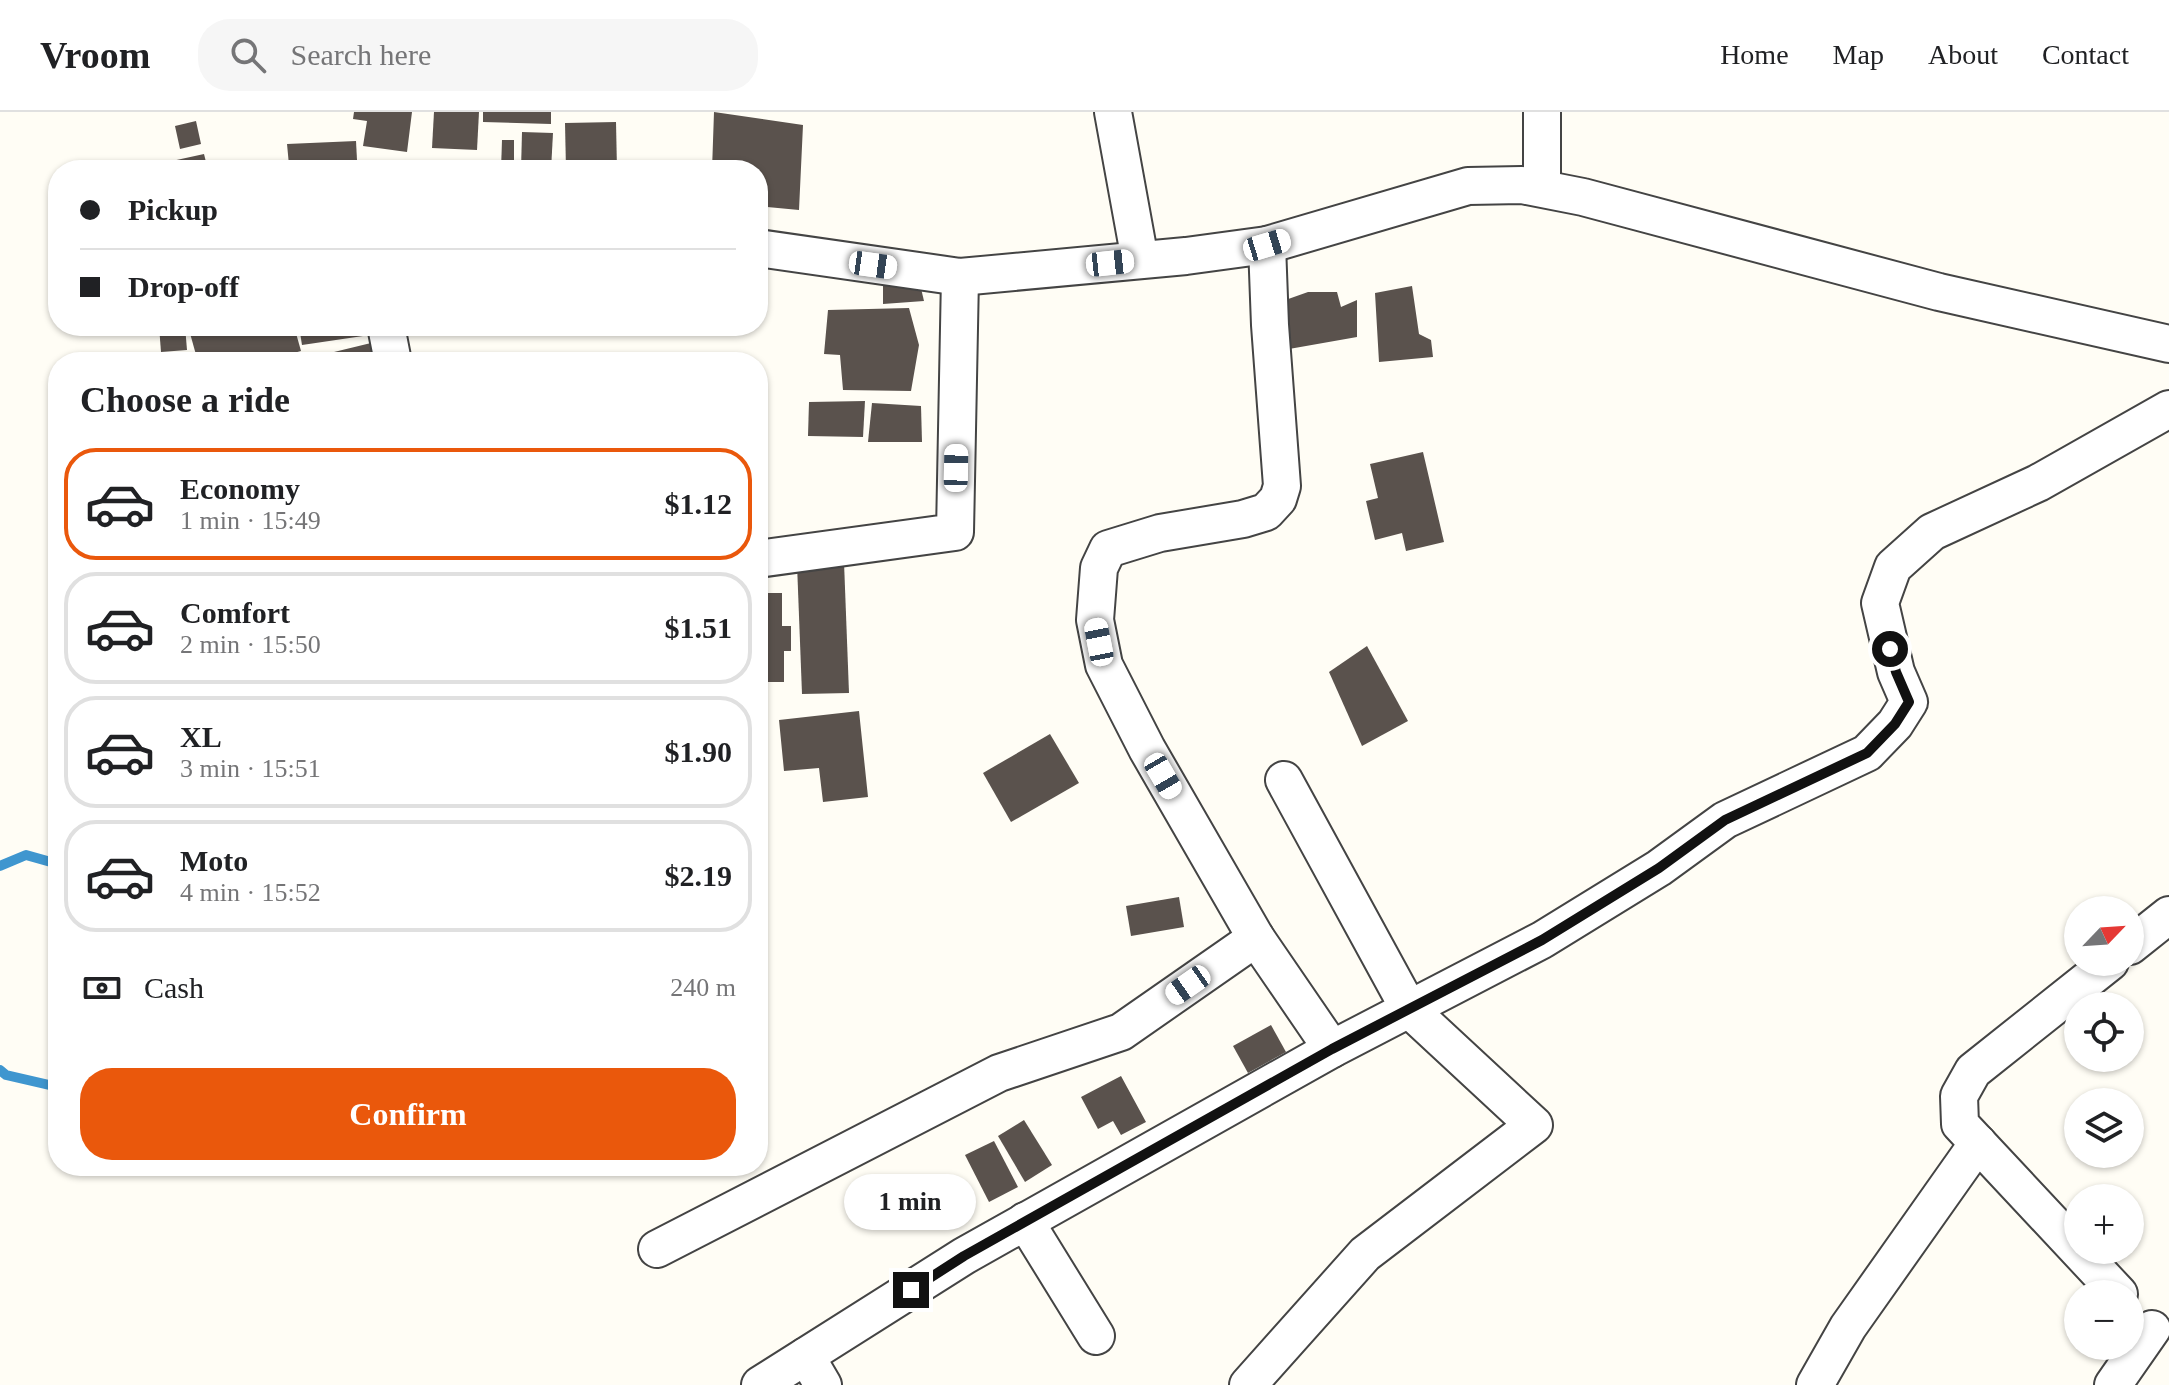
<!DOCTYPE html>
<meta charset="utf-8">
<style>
:root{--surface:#fff;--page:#f6f6f6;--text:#202124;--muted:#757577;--line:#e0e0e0;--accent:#ea580c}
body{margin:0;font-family:Georgia,serif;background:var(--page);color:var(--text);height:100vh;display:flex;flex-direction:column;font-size:30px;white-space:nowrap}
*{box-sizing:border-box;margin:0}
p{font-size:26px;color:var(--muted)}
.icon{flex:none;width:44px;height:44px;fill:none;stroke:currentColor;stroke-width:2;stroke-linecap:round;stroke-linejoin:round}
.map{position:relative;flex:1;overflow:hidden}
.drawer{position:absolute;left:48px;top:240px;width:720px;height:824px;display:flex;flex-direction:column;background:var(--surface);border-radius:32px;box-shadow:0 2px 6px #0004}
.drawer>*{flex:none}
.top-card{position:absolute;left:48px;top:48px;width:720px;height:176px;border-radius:32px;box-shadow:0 2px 6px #0004;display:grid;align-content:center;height:176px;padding:0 32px;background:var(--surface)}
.needle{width:52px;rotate:65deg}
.tools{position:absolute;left:2064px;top:784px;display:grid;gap:16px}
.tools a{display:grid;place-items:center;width:80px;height:80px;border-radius:50%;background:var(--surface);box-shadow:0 2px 6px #0004;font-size:40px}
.end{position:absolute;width:36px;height:36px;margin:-18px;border:10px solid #111;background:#fff;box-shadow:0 0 0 4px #fff}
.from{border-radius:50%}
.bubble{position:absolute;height:56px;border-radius:28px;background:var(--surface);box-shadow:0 2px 6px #0004;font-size:26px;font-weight:700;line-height:56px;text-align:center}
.car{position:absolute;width:24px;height:48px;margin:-24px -12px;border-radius:10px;box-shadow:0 0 6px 2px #0007;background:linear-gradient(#fff 24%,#345 0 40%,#fff 0 76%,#345 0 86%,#fff 0)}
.top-card b{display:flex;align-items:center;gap:28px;height:76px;font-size:30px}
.top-card b+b{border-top:2px solid var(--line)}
.top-card i{width:20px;height:20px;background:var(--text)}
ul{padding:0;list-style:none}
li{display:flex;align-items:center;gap:24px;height:112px;margin:0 16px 12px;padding:0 16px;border:4px solid var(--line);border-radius:32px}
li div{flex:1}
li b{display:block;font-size:30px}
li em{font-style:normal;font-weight:700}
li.on{border-color:var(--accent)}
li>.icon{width:72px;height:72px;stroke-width:1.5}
h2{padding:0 32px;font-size:36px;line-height:96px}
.pay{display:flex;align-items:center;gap:20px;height:88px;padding:0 32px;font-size:30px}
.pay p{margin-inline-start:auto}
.primary-button{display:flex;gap:16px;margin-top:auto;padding:16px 32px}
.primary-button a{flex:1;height:92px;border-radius:32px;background:var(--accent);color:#fff;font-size:32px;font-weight:700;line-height:92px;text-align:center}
header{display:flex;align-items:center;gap:48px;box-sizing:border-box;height:112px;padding:0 40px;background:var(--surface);border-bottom:2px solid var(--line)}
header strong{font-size:38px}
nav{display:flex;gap:44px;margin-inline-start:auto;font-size:28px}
.search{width:560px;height:72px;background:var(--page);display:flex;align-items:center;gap:20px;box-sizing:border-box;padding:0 28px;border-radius:32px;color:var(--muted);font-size:30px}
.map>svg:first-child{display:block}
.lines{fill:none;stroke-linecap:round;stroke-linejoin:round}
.stream{stroke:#3f96cf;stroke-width:10}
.building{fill:#5a524d}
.street-casing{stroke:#444;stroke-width:40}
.street{stroke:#fff;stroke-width:36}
.route{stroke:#111;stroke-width:10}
</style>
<header>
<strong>Vroom</strong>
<div class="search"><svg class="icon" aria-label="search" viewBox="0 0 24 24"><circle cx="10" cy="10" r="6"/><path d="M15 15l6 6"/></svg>Search here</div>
<nav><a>Home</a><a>Map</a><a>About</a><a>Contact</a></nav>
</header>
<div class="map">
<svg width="2169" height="1273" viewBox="0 0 2169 1273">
<rect width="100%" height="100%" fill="#fffdf5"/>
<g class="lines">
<g class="stream">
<path d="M0,754L26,743L58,752"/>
<path d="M0,958L6,963L58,975"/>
</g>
</g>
<g class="building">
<path d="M354,0H412L407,40L363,34L367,9L353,7Z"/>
<path d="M434,0H479L477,38L432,36Z"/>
<path d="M483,0H551V12L483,10Z"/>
<path d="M714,0L803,13L799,98L758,94V58H712Z"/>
<path d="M196,9L201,32L180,37L175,14Z"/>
<path d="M616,10L617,58H566L565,11Z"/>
<path d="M522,20L553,21L551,58H521Z"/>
<path d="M502,28H514V58H501Z"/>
<path d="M356,29L357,48L289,53L287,32Z"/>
<path d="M204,42L208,58H174L172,49Z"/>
<path d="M919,168L924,189L883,192V169Z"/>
<path d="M1412,174L1419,222L1431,228L1433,245L1379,250L1375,181Z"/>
<path d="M1308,180H1337L1341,195L1357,188V225L1272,240L1277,191Z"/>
<path d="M909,196L919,233L911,279L843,278L840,243L824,242L828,198Z"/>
<path d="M159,214H185L187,238L161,240Z"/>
<path d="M188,214H294L301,239L261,250H198Z"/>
<path d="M299,214H361L363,224L302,233Z"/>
<path d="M371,231L376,250H298L297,249Z"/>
<path d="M865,289L863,325L808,324L809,290Z"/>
<path d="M872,291L921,294L922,330H868Z"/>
<path d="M1423,340L1444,430L1406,439L1402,421L1375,428L1366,389L1378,386L1370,352Z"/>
<path d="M844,450L849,581L802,582L797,452Z"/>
<path d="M758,481H782V514H791V539H784V570H758Z"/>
<path d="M1367,534L1408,609L1362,634L1329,560Z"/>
<path d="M859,599L868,685L823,690L819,656L784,659L779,608Z"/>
<path d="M1050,622L1079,671L1011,710L983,661Z"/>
<path d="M1179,785L1184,815L1131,824L1126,794Z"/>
<path d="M1271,913L1286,940L1248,961L1233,934Z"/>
<path d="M1121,964L1146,1010L1121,1023L1113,1009L1098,1017L1081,985Z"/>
<path d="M1024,1008L1052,1053L1025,1070L998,1024Z"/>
<path d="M994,1029L1018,1075L989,1090L965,1043Z"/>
</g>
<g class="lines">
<defs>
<g id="street">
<path d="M1113,0L1140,148"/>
<path d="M1542,0V76"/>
<path d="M1267,133L1270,213L1282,374L1278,387L1266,400L1243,407L1160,421L1108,437L1099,456L1095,508L1104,553L1147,637L1256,826L1332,937"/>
<path d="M758,136L960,165L1186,144L1267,133L1468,74L1522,73L1583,85L1939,180L2169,232"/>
<path d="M386,214L393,250"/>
<path d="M758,447L955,420L960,165"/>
<path d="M2130,834L2169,803"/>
<path d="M2110,850L1973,959L1959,984L1960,1012L2119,1182"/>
<path d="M1025,1109L1096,1224"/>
<path d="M657,1137L999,961L1121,920L1256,826"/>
<path d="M806,1244L823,1273"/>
<path d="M760,1273L964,1144L1332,937L1542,828L1659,756L1725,708L1867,641L1895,612L1909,590L1896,560L1880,491L1893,455L1932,420L2038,371L2169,297"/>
<path d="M1248,1273L1365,1142L1534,1013L1409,897L1284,668"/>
<path d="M1815,1273L1848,1215L1978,1031"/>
<path d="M2113,1273L2152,1217"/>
</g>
</defs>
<use href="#street" class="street-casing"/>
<use href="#street" class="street"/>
</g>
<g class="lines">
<path class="route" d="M911,1178L964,1144L1332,937L1542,828L1659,756L1725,708L1867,641L1895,612L1909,590L1896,560L1890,537"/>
</g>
</svg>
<div class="tools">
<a><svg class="needle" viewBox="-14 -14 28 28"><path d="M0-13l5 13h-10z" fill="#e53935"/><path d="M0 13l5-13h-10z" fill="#757577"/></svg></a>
<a><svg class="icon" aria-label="locate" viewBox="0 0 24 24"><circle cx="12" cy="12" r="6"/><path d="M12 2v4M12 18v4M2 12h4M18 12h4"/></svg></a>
<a><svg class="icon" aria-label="layers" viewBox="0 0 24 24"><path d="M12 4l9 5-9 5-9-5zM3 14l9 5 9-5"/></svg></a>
<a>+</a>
<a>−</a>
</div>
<i class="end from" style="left:1890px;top:537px"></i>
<i class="end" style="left:911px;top:1178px"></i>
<div class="bubble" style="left:844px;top:1062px;width:132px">1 min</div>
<i class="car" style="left:1267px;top:133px;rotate:73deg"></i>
<i class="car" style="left:1110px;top:151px;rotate:84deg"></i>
<i class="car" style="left:873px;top:153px;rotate:98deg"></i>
<i class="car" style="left:956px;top:356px;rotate:1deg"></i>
<i class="car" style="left:1099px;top:530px;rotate:349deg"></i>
<i class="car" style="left:1163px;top:664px;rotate:150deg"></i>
<i class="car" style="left:1188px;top:873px;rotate:235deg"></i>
<div class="top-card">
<b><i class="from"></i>Pickup</b>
<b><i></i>Drop-off</b>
</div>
<section class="drawer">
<h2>Choose a ride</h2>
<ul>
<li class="on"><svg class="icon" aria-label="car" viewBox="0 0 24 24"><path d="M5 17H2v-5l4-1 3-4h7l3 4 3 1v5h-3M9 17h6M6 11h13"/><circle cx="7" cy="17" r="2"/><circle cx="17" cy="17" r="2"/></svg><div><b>Economy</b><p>1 min · 15:49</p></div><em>$1.12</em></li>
<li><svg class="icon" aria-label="car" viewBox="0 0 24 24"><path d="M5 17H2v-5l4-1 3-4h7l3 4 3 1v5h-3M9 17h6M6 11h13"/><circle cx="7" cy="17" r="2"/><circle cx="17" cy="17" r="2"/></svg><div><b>Comfort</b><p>2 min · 15:50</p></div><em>$1.51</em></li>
<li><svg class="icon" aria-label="car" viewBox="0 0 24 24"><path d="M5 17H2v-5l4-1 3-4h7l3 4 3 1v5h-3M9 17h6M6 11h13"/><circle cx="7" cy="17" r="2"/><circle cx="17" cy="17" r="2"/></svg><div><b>XL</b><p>3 min · 15:51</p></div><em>$1.90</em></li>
<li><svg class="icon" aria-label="car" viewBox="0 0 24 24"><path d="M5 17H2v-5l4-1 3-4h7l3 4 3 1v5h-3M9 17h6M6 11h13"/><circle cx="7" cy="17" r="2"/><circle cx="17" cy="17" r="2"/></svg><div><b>Moto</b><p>4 min · 15:52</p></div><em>$2.19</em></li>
</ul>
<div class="pay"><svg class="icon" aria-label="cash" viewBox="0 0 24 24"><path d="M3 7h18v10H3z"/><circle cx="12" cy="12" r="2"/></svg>Cash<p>240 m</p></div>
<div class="primary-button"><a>Confirm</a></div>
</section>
</div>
